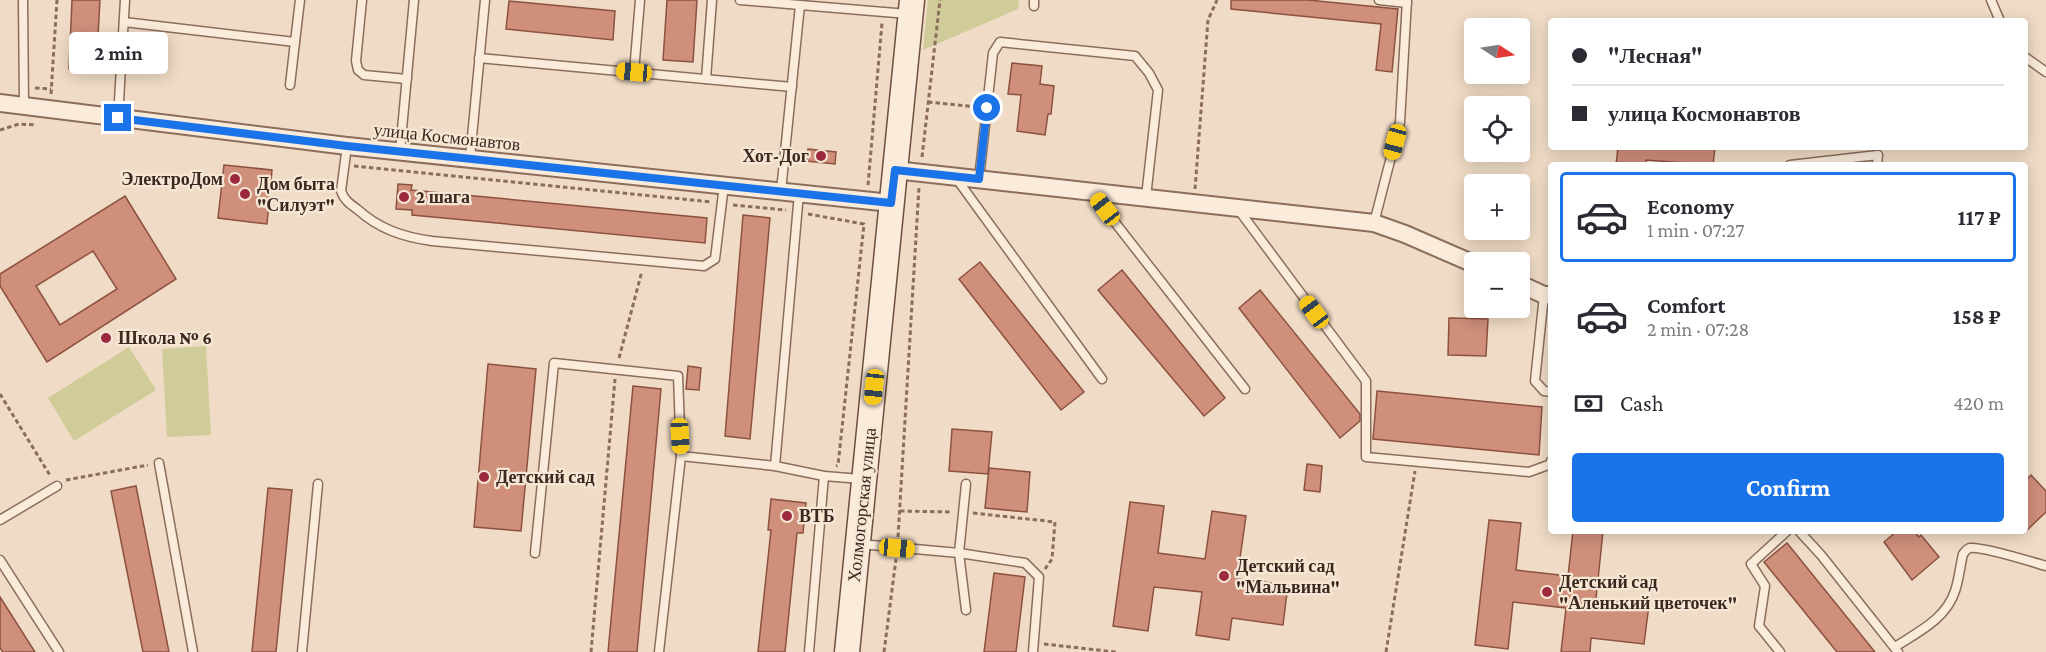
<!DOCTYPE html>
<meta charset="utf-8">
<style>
:root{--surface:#fff;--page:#f7f7f7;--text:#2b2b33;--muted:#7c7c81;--line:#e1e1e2;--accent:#1a73e8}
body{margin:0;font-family:"Crimson Pro",serif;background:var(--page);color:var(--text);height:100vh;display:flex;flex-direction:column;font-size:22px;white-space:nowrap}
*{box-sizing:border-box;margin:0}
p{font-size:20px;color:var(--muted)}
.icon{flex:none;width:33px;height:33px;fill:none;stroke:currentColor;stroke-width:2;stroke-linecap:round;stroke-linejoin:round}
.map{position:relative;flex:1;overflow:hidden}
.panel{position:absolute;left:1548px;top:162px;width:480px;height:372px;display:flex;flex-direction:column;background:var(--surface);border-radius:6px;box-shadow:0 3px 15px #0003}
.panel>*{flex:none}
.banner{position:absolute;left:1548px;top:18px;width:480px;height:132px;border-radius:6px;box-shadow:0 3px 15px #0003;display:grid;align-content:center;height:132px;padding:0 24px;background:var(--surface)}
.needle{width:39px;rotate:102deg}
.tools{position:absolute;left:1464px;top:18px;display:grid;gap:12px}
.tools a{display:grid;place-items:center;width:66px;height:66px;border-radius:6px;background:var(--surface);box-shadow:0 3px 15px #0003;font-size:30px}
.end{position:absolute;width:27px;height:27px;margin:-14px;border:8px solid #1a73e8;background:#fff;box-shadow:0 0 0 3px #fff}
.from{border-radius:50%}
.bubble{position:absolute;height:42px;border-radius:6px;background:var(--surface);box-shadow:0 3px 15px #0003;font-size:20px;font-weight:700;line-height:42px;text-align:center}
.car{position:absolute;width:18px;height:36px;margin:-18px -9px;border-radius:8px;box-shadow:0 0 4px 2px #0007;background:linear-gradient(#f5c518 24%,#345 0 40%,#f5c518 0 76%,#345 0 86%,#f5c518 0)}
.banner b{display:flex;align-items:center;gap:21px;height:57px;font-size:22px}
.banner b+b{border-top:2px solid var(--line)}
.banner i{width:15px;height:15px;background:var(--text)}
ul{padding:10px 0 0;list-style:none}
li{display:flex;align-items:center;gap:18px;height:90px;margin:0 12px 9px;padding:0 12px;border:3px solid transparent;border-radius:6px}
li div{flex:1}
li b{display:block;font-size:22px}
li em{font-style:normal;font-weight:700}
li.on{border-color:var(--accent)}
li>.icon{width:54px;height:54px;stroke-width:1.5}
.pay{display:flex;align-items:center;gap:15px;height:66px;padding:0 24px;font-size:22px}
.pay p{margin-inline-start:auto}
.button{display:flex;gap:12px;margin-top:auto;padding:12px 24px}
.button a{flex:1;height:69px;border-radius:6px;background:var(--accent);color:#fff;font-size:24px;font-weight:700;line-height:69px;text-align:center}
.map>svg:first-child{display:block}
.green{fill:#cfcc99}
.building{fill:#cf8f7b;stroke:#8d5140;stroke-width:1.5;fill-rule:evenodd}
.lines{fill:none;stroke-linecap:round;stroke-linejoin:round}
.lane-casing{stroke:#8c6d5b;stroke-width:11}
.street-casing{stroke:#8c6d5b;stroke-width:20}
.secondary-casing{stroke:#6e4e3e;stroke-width:27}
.path{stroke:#8c6d5b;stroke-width:3;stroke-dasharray:4.5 3;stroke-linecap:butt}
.lane{stroke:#faebda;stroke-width:8}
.street{stroke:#faebda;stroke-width:16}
.secondary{stroke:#faebda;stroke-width:24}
.route{stroke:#1a73e8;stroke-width:8}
.poi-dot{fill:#9e293e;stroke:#f7e8d6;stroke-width:2}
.labels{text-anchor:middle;stroke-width:4.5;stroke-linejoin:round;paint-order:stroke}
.street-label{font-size:18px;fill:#3c281f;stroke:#f7e8d6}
.poi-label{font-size:18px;font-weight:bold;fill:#3c281f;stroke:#f7e8d6;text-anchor:start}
</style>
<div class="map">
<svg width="2046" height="652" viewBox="0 0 2046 652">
<rect width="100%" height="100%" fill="#f0dcc6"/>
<g class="green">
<path d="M928,0H1019L1018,9L923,50Z"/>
<path d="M206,346L211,435L167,437L162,349Z"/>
<path d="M129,347L156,390L74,441L48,398Z"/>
</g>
<g class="building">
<path d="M72,0H100L96,71L69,69Z"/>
<path d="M667,0H697L693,62L663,60Z"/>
<path d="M1231,0H1308L1398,9L1392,72L1376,70L1381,24L1231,9Z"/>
<path d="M509,1L615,11L613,40L506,29Z"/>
<path d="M1012,63L1042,66L1040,84L1054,86L1051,114H1048L1045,135L1017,131L1021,95L1008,94Z"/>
<path d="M1618,147H1715L1713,165L1646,160L1645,165H1616Z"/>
<path d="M808,149L836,152L835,164L806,161Z"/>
<path d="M224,165L272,170L267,224L218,218Z"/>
<path d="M398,184L412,185L411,190L707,218L705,243L412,215V210L396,209Z"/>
<path d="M125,196L176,279L47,362L0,286V274ZM93,251L117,289L60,325L36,286Z"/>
<path d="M743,215L770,218L750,439L725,436Z"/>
<path d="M980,262L1084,392L1061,410L959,279Z"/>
<path d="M1122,270L1225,398L1204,416L1098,290Z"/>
<path d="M1260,290L1360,414V421L1340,438L1239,308Z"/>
<path d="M1449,318L1488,319L1486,356L1448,355Z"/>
<path d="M488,364L536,369L521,531L474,527Z"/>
<path d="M688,366L701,368L699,390L686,389Z"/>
<path d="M633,386L661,389L637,652H608Z"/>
<path d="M1377,391L1542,407L1539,455L1373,439Z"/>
<path d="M952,429L992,432L988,474L949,471Z"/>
<path d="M1307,464L1322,466L1320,492L1304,490Z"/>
<path d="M989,468L1030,472L1027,512L985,508Z"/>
<path d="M2031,475L2046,491V512L2025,532V481Z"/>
<path d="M136,486L169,652H143L111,491Z"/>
<path d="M268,488L292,490L276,652H252Z"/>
<path d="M771,499L806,503L803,533H797L785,652H758L771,530H768Z"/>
<path d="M1130,502L1164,506L1158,553L1205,559L1212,511L1246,516L1237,579L1288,585L1283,625L1232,618L1229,640L1196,635L1202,592L1154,587L1148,631L1113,626Z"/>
<path d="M1489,520L1521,523L1516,570L1568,576L1573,531H1603L1596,599L1649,605L1644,644L1591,638L1590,652H1561L1566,608L1513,602L1508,649L1475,645Z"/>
<path d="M1897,531H1914L1919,537L1921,535L1939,557L1912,580L1884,542Z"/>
<path d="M1787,543L1875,652H1837L1764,562Z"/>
<path d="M994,573L1025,577L1016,652H984Z"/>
<path d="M0,597L35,652H3L0,648Z"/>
</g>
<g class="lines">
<defs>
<g id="lane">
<path d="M23,0L24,105"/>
<path d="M362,0L356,61L358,70L364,75L407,79"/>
<path d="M740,0L800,5"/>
<path d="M1379,0L1407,3"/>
<path d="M1991,0L2000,21"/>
<path d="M1034,6V0"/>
<path d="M124,22L295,42L300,0"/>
<path d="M2025,57L2046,72"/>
<path d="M479,58L792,87"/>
<path d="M634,72L640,0"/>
<path d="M706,79L712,0"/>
<path d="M290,85L295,42"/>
<path d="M118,118L125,0"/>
<path d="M347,146L341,191C344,200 350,204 357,209C379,229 403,237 432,241L704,266L715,259L724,185"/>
<path d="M400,151L414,0"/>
<path d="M470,158L485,0"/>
<path d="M1790,165L1878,155L1877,165"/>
<path d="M956,178L1102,379"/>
<path d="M979,179L993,53L1000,42L1135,56L1149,73L1158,90L1146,197"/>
<path d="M781,191L800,5L908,14"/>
<path d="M1092,193L1245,389"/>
<path d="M1238,209L1366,381V457L1529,472L1551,464V461"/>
<path d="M1374,223L1400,122L1407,0"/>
<path d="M1544,295L1535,381L1544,391L1551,392"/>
<path d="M681,456L775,466L824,476L861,479"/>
<path d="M159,463L193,652"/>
<path d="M775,466L799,193"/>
<path d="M0,520L57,486"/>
<path d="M1799,531L1821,555L1898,652"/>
<path d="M860,544L959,553L1025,563L1039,577L1033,652"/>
<path d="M535,553L554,363L678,376L681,456L659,652"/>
<path d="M0,560L59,652"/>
<path d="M966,610L959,553L966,484"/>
<path d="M1895,647C1918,632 1946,619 1955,591C1959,580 1960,566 1963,554C1965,552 1966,549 1970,548C1982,546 2032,562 2046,566"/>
<path d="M302,652L318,484"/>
<path d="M809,652L824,476"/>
<path d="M1780,652L1759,626L1765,586L1751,564L1787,531"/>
</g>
<g id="street">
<path d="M0,103L347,146L891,203"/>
<path d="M895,170L1374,223L1405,234L1474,264"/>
<path d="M1520,284L1544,295H1551"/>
</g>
<path id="secondary" d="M847,652L912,0"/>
</defs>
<use href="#lane" class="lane-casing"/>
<use href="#street" class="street-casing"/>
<use href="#secondary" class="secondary-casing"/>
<g class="path">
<path d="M35,88L51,89"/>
<path d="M51,94L57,0"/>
<path d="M928,102L977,107"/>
<path d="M0,130L19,124L36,125"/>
<path d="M922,157L940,0"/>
<path d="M354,166L712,202"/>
<path d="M868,185L882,23"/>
<path d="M1195,189L1208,20L1217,0"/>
<path d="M733,205L786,210"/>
<path d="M808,214L864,224L838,465L836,466"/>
<path d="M619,358L642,271"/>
<path d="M0,394L51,477"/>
<path d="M66,480L148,465"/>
<path d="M900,511L952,512"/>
<path d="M973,513L1055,522L1052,559L1045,569"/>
<path d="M898,537L919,187"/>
<path d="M1044,644L1116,652"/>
<path d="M591,652L615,379"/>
<path d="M884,652L896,559"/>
<path d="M1386,652L1415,471"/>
</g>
<use href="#lane" class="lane"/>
<use href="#street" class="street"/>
<use href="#secondary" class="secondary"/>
</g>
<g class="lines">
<path class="route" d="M118,118L347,146L891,203L895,170L979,179L987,108"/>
</g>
<g class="poi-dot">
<circle cx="821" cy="156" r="6"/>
<circle cx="235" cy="179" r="6"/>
<circle cx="245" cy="194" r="6"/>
<circle cx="404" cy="197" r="6"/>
<circle cx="106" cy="338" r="6"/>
<circle cx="484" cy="477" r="6"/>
<circle cx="787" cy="516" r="6"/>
<circle cx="1224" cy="576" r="6"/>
<circle cx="1547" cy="592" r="6"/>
</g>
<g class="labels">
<g class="street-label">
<text transform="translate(447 137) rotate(6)" y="6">улица Космонавтов</text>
<text transform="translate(862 505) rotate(-84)" y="6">Холмогорская улица</text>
</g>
<g class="poi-label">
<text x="809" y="162" text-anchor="end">Хот-Дог</text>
<text x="223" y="185" text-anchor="end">ЭлектроДом</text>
<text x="257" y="190">Дом быта<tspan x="257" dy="21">"Силуэт"</tspan></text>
<text x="416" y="203">2 шага</text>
<text x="118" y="344">Школа № 6</text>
<text x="496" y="483">Детский сад</text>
<text x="799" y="522">ВТБ</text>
<text x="1236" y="572">Детский сад<tspan x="1236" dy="21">"Мальвина"</tspan></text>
<text x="1559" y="588">Детский сад<tspan x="1559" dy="21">"Аленький цветочек"</tspan></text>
</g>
</g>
</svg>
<div class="tools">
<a><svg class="needle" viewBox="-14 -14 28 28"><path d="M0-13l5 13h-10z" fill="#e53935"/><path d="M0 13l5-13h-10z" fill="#7c7c81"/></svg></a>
<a><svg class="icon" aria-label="locate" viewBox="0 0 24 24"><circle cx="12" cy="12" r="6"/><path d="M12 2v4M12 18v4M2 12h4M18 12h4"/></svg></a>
<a>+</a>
<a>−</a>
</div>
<i class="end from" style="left:987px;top:108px"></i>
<i class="end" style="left:118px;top:118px"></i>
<div class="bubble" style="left:69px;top:32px;width:99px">2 min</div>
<i class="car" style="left:634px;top:72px;rotate:275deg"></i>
<i class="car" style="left:1395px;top:142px;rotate:195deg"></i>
<i class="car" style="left:1105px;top:209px;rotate:322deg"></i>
<i class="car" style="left:1314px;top:312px;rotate:323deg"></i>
<i class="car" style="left:874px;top:387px;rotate:186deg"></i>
<i class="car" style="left:680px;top:436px;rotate:177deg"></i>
<i class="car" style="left:897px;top:548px;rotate:95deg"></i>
<div class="banner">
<b><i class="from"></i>&quot;Лесная&quot;</b>
<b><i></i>улица Космонавтов</b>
</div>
<section class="panel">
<ul>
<li class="on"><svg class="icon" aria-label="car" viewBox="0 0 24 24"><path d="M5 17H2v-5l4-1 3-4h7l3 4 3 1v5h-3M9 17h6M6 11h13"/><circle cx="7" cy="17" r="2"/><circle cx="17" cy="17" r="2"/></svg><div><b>Economy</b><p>1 min · 07:27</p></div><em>117 ₽</em></li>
<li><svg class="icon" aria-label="car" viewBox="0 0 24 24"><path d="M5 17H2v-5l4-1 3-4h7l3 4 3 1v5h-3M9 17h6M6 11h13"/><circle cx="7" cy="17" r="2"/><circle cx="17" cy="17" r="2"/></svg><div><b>Comfort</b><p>2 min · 07:28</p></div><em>158 ₽</em></li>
</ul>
<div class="pay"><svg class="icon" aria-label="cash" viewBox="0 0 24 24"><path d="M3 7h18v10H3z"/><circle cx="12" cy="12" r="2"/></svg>Cash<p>420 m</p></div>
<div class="button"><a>Confirm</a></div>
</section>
</div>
